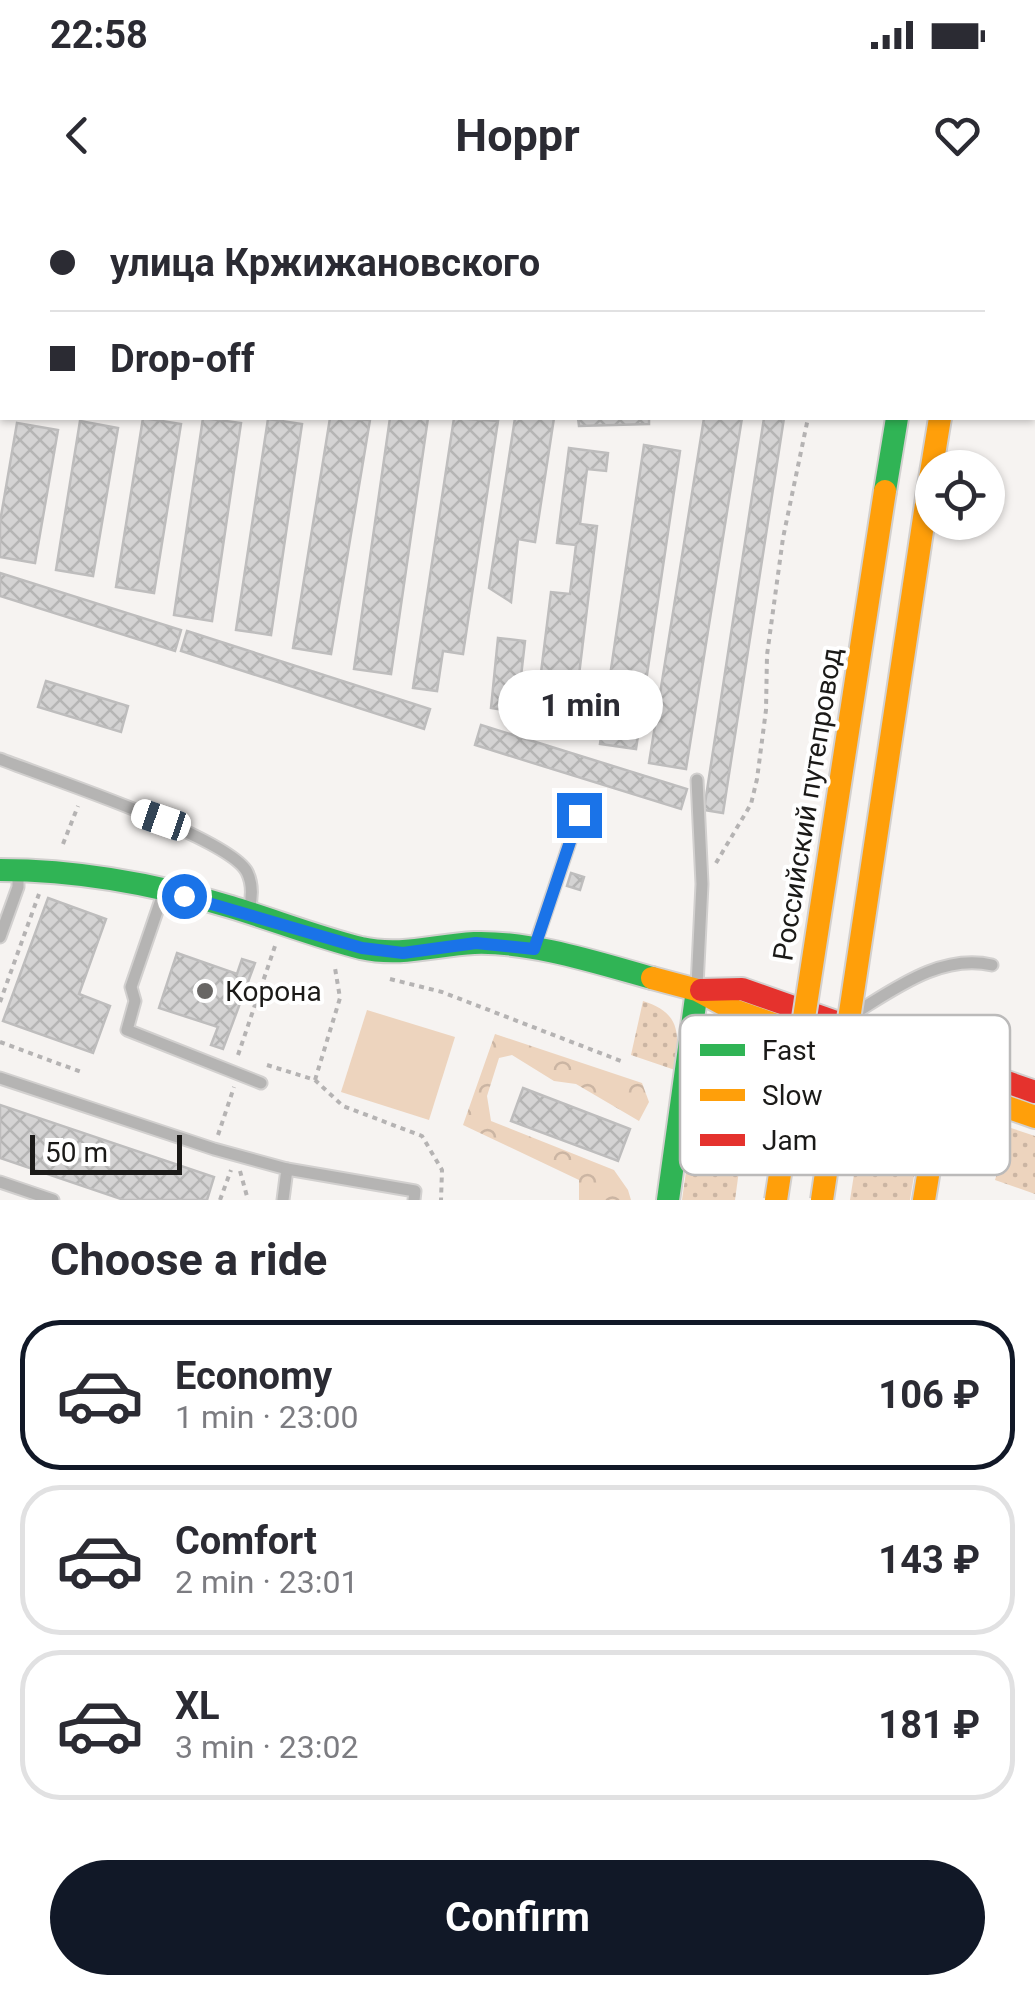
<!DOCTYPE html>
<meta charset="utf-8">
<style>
:root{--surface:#fff;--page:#f2f2f3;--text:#2b2b33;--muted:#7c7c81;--line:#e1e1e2;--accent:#111827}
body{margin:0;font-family:Roboto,sans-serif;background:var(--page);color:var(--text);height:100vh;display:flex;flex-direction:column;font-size:38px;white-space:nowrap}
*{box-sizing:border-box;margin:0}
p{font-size:32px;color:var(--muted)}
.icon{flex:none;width:55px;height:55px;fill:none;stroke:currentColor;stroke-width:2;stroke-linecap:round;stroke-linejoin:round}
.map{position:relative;height:1000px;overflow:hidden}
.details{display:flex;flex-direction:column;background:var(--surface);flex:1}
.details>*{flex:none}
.top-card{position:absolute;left:0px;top:0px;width:1035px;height:220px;box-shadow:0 2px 8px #0004;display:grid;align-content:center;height:220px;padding:0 50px;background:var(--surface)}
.tools{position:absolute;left:915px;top:250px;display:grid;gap:20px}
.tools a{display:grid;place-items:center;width:90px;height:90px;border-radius:50%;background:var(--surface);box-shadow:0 2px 8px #0004;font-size:50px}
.scale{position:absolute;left:30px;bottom:25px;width:152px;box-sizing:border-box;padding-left:10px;border:5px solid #1b1a18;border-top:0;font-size:28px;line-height:35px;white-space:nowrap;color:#1b1a18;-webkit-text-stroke:8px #fff;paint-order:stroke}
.end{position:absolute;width:45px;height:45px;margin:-22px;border:12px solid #1a73e8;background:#fff;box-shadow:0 0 0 5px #fff}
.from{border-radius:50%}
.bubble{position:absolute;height:70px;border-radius:35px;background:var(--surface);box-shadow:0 2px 8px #0004;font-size:32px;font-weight:700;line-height:70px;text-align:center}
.car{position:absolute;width:30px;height:60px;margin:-30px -15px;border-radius:12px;box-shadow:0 0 8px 2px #0007;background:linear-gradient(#fff 24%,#345 0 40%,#fff 0 76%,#345 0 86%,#fff 0)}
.top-card b{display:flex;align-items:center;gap:35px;height:95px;font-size:38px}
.top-card b+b{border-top:2px solid var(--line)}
.top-card i{width:25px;height:25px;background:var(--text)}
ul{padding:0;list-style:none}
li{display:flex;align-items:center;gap:30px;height:150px;margin:0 20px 15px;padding:0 30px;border:5px solid var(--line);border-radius:40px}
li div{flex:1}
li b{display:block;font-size:38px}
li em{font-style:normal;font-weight:700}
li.current{border-color:var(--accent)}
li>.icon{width:90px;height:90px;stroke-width:1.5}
h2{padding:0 50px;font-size:45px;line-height:120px}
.button{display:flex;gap:20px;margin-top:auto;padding:20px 50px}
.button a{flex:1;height:115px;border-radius:60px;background:var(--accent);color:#fff;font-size:40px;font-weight:700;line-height:115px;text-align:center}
.status{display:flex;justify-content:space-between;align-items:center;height:70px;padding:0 50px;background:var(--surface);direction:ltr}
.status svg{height:28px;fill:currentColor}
header{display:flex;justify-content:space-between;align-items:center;height:130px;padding:0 50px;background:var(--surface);font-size:45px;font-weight:700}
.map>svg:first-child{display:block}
.grass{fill:url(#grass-dots)}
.forest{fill:url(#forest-crowns)}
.park{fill:#edd4be}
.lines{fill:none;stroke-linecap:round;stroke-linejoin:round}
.stream{stroke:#eebd90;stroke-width:6}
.building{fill:url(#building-cross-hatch);stroke:#bebdbd;stroke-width:2.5}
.lane-casing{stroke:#d2d0cf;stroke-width:15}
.fast-casing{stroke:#d2d0cf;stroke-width:26}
.slow-casing{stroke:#d2d0cf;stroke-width:26}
.jam-casing{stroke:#d2d0cf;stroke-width:26}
.path{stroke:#b5b3b3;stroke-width:4;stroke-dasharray:5 5;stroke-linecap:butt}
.lane{stroke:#b5b4b3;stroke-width:11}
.fast{stroke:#30b455;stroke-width:22}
.slow{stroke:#ff9f0a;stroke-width:22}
.jam{stroke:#e5322d;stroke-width:22}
.rail-casing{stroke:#b5b3b1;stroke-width:10}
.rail{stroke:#fff;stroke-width:6;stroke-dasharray:19;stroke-linecap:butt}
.slow-bridge-casing{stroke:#d2d0cf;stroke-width:26;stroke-linecap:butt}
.slow-bridge{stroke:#ff9f0a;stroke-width:22}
.route{stroke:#1a73e8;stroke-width:12}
.poi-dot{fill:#686664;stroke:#fff;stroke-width:4}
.labels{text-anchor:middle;stroke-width:8;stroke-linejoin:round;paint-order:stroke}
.street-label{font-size:28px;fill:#1b1a18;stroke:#fff}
.poi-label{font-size:28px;fill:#1b1a18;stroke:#fff;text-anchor:start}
.key{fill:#fff;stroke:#bbbaba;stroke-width:2.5}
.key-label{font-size:28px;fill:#1b1a18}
</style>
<div class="status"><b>22:58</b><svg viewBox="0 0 49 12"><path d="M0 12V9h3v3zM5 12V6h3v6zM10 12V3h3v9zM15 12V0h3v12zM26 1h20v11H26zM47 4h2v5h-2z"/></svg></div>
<header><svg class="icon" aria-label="back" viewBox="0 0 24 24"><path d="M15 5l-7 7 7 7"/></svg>Hoppr<svg class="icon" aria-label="heart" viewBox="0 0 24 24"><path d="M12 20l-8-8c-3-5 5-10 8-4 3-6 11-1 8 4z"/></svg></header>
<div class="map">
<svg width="1035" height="1000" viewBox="0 0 1035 1000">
<defs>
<pattern id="grass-dots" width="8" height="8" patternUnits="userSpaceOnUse" patternTransform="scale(2.5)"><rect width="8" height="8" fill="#edd4be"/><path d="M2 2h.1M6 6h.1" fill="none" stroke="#cbb5a3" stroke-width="1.8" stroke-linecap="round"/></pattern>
<pattern id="forest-crowns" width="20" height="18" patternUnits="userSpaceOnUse" patternTransform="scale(2.5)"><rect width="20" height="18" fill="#edd4be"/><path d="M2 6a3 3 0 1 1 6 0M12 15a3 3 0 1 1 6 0" fill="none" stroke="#cbb5a3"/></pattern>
<pattern id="building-cross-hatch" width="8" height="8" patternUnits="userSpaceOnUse" patternTransform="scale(2.5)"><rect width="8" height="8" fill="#d4d3d3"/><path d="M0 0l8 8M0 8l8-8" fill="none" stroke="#b5b5b4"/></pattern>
</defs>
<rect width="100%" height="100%" fill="#f6f3f1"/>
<g class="grass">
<path d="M643,801C682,813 679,835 675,870L631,855Z"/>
<path d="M697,893L747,911L735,1000H682Z"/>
<path d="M1011,928L1035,936V994L995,980Z"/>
<path d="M857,955L914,976L910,1000H850Z"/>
</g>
<path class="forest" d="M495,834L642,883L649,902L639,921L576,884L554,881L512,855L499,858L487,896L491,921L614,970L628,990L631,1000H579V980L463,925Z"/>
<path class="park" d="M367,810L455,837L429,920L341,892Z"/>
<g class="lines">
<g class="stream">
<path d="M401,0L420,2"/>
<path d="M1032,63H1035"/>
<path d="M0,93H2"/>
</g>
</g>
<g class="building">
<path d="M143,218L181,224L154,393L116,387Z"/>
<path d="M203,218L241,223L212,421L174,415Z"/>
<path d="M330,218L370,220L331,454L293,448Z"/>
<path d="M390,218H428L391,474L354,469Z"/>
<path d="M454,218L498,221L463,454L443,451L437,491L413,488Z"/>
<path d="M515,218H554L535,342L518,339L511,402L489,388Z"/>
<path d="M578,218H649V224L579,226Z"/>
<path d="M704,218H742L686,569L649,563Z"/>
<path d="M764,218H784L723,613L704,610Z"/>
<path d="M268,219L302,224L271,435L236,430Z"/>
<path d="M80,221L118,228L93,376L56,370Z"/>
<path d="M17,223L58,230L35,363L0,357V322Z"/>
<path d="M644,245L680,251L636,549L600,544Z"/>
<path d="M569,248L608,253L606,271L587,269L580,324L597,326L572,533L534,529L551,392L570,394L576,345L557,343Z"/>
<path d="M0,373L181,430L175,451L0,396Z"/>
<path d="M187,431L430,509L424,529L181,451Z"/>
<path d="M498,438L525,441L517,512L491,508Z"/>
<path d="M46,481L128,506L121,532L38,507Z"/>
<path d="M481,525L687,589L681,609L475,545Z"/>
<path d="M571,673L584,677L580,690L567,686Z"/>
<path d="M48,698L106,719L79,794L110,806L93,853L3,821Z"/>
<path d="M177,753L237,774L242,759L255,763L223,849L211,845L218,827L159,808Z"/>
<path d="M523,888L630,929L618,961L511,921Z"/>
<path d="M0,905L214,977L207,1000H124L0,958Z"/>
</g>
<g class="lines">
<defs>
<g id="lane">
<path d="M0,559C45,577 229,637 247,672C253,684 252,698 249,710"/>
<path d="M697,580L702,684L697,786"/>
<path d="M163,694L131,787L135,801L127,830L261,883"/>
<path d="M0,737L18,687V674"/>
<path d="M535,745L579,615"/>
<path d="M860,810C900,785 944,754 992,765"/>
<path d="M0,878L214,949L287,969L283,1000"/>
<path d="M287,969L415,991L414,1000"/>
<path d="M0,982L53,1000"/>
</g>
<g id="fast">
<path d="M973,0V2"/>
<path d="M885,291L897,218"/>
<path d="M0,670C80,670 155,684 231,707C274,720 317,737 361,748C401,757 435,745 474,743C531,741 598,763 652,778"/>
<path d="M668,1000L697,790"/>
</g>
<g id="slow">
<path d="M928,291L940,218"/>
<path d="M652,778L697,790L734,810L1035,917"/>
<path d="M924,1000L943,885L949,867"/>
</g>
<g id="jam">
<path d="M929,2L930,0"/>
<path d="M701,790L742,789L1035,892"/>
</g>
</defs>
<use href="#lane" class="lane-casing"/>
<use href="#fast" class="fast-casing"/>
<use href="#slow" class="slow-casing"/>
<use href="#jam" class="jam-casing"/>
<g class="path">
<path d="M161,0L185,2"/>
<path d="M891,2V0"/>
<path d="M63,644L78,606"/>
<path d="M716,663L751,604L757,579L766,510L767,455L783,338L808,218"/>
<path d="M390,779L442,792L621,861"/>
<path d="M0,802L39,694"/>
<path d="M0,842L84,873"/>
<path d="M238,855L275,746"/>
<path d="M267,865L315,880L343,906L422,936L442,970L441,1000"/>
<path d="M315,880L340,798L335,768"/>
<path d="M218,935L234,887"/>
<path d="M240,971L248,1000"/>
<path d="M220,1000L231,970"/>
</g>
<use href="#lane" class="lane"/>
<use href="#fast" class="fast"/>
<use href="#slow" class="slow"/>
<use href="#jam" class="jam"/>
<defs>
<g id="rail">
<path d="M693,0L716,2"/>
<path d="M798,0L821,2"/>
<path d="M1032,26H1035"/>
</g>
</defs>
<use href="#rail" class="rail-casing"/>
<use href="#rail" class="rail"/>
<defs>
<g id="slow-bridge">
<path d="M776,1000L885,291"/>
<path d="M822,1000L928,291"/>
</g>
</defs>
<use href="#slow-bridge" class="slow-bridge-casing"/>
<use href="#slow-bridge" class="slow-bridge"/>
</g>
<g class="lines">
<path class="route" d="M184,696L362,748L403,753L476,743L534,749L579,615"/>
</g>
<circle class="poi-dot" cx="205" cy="791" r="10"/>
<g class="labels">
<g class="street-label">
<text transform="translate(807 604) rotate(-81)" y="10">Российский путепровод</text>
</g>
<g class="poi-label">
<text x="225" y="801">Корона</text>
</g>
</g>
<rect x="680" y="815" width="330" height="160" rx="15" class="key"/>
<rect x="700" y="844" width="45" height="12" fill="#30b455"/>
<rect x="700" y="889" width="45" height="12" fill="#ff9f0a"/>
<rect x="700" y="934" width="45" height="12" fill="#e5322d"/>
<g class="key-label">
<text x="762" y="860">Fast</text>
<text x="762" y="905">Slow</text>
<text x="762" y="950">Jam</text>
</g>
</svg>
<div class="tools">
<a><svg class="icon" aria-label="locate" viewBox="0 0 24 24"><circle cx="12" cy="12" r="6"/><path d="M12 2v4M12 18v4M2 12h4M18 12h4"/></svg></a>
</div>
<div class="scale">50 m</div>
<i class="end from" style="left:184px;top:696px"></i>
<i class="end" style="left:579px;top:615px"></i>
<div class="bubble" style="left:498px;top:470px;width:165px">1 min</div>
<i class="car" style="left:161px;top:620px;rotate:289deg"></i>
<div class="top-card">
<b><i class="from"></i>улица Кржижановского</b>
<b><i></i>Drop-off</b>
</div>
</div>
<section class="details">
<h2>Choose a ride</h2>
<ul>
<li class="current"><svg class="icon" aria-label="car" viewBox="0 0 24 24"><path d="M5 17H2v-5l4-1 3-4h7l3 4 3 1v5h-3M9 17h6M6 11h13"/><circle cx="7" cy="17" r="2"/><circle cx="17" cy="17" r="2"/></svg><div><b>Economy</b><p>1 min · 23:00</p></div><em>106 ₽</em></li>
<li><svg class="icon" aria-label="car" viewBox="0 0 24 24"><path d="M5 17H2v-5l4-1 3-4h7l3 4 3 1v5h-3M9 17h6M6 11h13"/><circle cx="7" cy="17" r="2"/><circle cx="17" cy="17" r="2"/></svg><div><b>Comfort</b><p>2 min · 23:01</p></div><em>143 ₽</em></li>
<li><svg class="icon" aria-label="car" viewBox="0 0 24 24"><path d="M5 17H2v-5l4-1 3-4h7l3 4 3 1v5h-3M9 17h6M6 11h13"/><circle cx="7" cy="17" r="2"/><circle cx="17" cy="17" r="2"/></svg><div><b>XL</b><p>3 min · 23:02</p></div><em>181 ₽</em></li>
</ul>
<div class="button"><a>Confirm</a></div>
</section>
